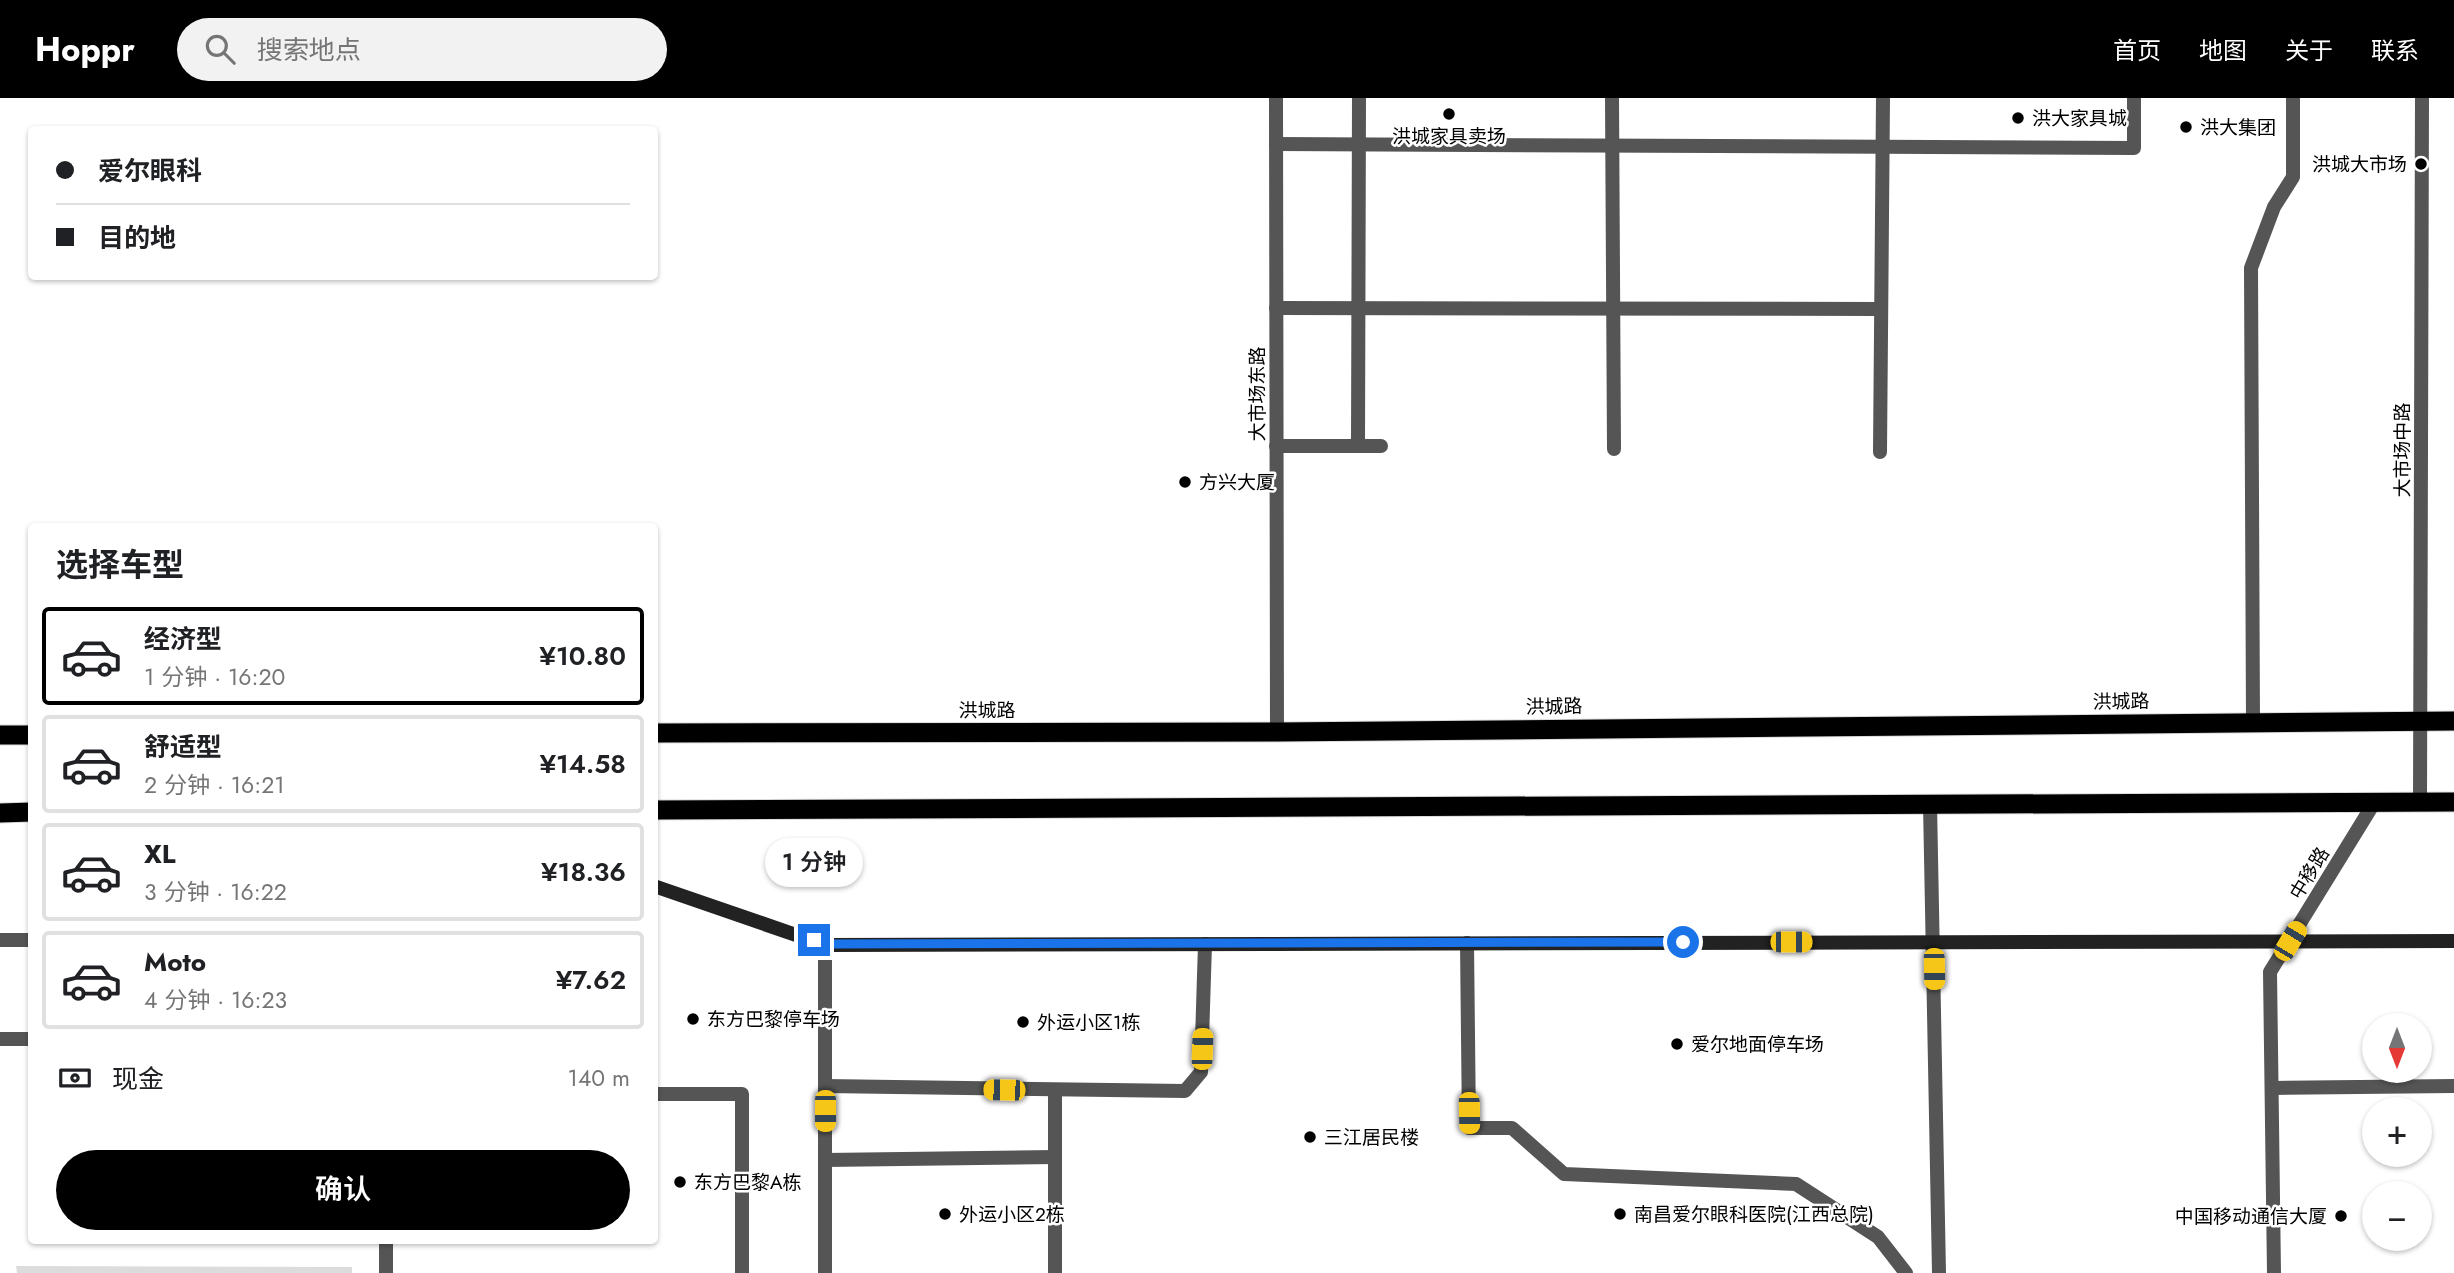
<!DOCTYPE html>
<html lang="zh">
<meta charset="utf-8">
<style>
:root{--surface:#fff;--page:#f2f2f2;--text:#202124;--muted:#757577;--line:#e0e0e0;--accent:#000}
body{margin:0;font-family:Jost,"Noto Sans SC",sans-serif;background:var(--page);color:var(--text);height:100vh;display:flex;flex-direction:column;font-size:26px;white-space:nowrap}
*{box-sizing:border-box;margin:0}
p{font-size:23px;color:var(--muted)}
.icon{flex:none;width:38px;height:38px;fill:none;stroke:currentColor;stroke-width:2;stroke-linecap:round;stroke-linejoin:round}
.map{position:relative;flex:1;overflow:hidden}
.panel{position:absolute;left:28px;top:425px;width:630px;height:721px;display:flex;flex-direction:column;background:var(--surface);border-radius:7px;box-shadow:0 2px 5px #0004}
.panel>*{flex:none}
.guide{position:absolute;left:28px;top:28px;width:630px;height:154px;border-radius:7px;box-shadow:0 2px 5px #0004;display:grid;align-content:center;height:154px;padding:0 28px;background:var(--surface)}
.needle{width:46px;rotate:180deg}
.tools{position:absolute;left:2362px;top:915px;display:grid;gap:14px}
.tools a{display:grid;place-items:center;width:70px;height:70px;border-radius:50%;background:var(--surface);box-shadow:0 2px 5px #0004;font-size:35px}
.end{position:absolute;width:32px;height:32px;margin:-16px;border:9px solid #1a73e8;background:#fff;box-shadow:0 0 0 4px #fff}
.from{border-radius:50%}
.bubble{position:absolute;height:49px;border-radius:24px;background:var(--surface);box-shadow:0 2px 5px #0004;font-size:23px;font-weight:600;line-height:49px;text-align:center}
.car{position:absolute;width:21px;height:42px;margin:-21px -10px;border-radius:9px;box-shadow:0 0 5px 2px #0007;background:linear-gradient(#f5c518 24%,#345 0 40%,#f5c518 0 76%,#345 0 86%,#f5c518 0)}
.guide b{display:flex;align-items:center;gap:24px;height:66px;font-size:26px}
.guide b+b{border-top:2px solid var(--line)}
.guide i{width:18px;height:18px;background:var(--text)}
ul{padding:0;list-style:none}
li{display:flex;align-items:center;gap:21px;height:98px;margin:0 14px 10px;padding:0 14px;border:4px solid var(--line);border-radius:7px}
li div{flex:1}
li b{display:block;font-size:26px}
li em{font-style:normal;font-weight:600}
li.active{border-color:var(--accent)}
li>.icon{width:63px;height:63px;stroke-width:1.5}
h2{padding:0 28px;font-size:32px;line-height:84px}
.pay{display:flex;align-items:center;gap:18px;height:77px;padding:0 28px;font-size:26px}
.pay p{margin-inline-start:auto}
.primary-button{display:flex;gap:14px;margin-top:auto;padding:14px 28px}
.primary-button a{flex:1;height:80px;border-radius:42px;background:var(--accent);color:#fff;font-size:28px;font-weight:600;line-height:80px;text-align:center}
header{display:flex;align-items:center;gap:42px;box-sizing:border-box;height:98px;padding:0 35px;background:var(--accent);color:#fff}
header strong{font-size:33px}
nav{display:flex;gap:38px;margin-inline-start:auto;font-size:24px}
.search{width:490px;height:63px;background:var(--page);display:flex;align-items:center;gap:18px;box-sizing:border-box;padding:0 24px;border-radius:38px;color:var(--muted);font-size:26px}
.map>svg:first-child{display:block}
.green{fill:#dcdcdc}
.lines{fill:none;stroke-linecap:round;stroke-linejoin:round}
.trunk-casing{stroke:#dbdbdb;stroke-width:21}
.service{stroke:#555;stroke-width:14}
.minor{stroke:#555;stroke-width:14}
.tertiary{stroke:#555;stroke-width:14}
.secondary{stroke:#222;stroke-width:14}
.trunk{stroke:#000;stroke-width:19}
.route{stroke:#1a73e8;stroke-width:9}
.poi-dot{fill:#000;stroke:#fff;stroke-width:2.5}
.labels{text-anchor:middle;stroke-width:5;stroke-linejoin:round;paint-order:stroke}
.poi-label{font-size:19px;fill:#000;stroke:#fff;text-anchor:start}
.street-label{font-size:19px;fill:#000;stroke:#fff}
</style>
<header>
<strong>Hoppr</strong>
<div class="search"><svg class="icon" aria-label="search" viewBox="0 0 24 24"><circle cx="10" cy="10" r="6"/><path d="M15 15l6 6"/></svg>搜索地点</div>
<nav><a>首页</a><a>地图</a><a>关于</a><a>联系</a></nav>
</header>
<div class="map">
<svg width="2454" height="1175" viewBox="0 0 2454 1175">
<rect width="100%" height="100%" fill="#fff"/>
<path class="green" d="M16,1168L352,1169V1175H17Z"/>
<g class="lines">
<defs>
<g id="trunk">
<path d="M654,635L1277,634L2454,623"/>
<path d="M0,637H32"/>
<path d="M654,712L2454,704"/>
<path d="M0,715L32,714"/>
</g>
</defs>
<use href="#trunk" class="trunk-casing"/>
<g class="service">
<path d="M1612,0L1614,351"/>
<path d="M1276,46L2134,50V0"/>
<path d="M1276,210L1881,211"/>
<path d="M1276,348H1381"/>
<path d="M1358,348L1359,0"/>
<path d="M1880,354L1883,0"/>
<path d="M0,842H32"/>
<path d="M1467,845L1469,1030H1512L1564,1076L1796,1086L1878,1139L1906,1175"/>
<path d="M825,847V1175"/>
<path d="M0,941H32"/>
<path d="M825,988L1185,993L1201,974L1205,846"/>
<path d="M654,996H742V1175"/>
<path d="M825,1062L1055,1059"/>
<path d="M386,1175V1143"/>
<path d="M1055,1175V993"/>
</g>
<g class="minor">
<path d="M1930,706L1939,1175"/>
<path d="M2272,990L2454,988"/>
<path d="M2274,1175L2270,874L2374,705"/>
</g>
<g class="tertiary">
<path d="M1276,0L1277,634"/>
<path d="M2253,624L2251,170L2274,109L2293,79V0"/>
<path d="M2420,704L2422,0"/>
</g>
<path class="secondary" d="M654,788L825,847L2454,843"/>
<use href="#trunk" class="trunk"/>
</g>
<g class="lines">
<path class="route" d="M814,842L825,846L1683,844"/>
</g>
<g class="poi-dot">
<circle cx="1449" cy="16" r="7"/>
<circle cx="2018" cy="20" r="7"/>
<circle cx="2186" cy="29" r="7"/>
<circle cx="2421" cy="66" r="7"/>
<circle cx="1185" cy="384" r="7"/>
<circle cx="693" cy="921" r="7"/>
<circle cx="1023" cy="924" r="7"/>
<circle cx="1677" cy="946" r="7"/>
<circle cx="1310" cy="1039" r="7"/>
<circle cx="680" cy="1084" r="7"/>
<circle cx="945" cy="1116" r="7"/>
<circle cx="1620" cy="1116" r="7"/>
<circle cx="2341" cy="1118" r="7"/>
</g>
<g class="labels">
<g class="poi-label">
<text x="2032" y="27">洪大家具城</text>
<text x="2200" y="36">洪大集团</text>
<text x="1449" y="45" text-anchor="middle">洪城家具卖场</text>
<text x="2407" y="73" text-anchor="end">洪城大市场</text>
<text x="1199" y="391">方兴大厦</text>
<text x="707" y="928">东方巴黎停车场</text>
<text x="1037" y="931">外运小区1栋</text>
<text x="1691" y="953">爱尔地面停车场</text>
<text x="1324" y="1046">三江居民楼</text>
<text x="694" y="1091">东方巴黎A栋</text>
<text x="959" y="1123">外运小区2栋</text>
<text x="1634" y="1123">南昌爱尔眼科医院(江西总院)</text>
<text x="2327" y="1125" text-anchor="end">中国移动通信大厦</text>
</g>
<g class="street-label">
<text transform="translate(1257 296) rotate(-90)" y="7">大市场东路</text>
<text transform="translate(2402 352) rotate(-90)" y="7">大市场中路</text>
<text transform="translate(2121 603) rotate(-1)" y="7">洪城路</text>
<text transform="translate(1554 608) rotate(-1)" y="7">洪城路</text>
<text x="987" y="619">洪城路</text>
<text transform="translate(2309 775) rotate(-59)" y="7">中移路</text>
</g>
</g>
</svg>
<div class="tools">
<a><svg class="needle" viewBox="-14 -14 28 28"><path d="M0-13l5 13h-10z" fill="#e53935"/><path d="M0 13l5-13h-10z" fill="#757577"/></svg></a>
<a>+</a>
<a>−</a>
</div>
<i class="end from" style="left:1683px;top:844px"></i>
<i class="end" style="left:814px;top:842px"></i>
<div class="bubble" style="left:765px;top:740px;width:98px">1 分钟</div>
<i class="car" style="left:2290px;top:843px;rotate:31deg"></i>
<i class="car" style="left:1791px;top:844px;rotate:90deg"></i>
<i class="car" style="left:1934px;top:871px;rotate:179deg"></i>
<i class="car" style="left:1202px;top:951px;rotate:2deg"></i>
<i class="car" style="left:1004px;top:992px;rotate:271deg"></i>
<i class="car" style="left:825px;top:1013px;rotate:180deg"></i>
<i class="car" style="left:1469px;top:1015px;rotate:179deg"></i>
<div class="guide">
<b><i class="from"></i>爱尔眼科</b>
<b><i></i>目的地</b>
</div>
<section class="panel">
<h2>选择车型</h2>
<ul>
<li class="active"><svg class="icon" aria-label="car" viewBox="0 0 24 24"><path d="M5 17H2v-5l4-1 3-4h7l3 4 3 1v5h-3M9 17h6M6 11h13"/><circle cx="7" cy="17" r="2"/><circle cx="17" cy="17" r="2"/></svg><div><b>经济型</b><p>1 分钟 · 16:20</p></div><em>¥10.80</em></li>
<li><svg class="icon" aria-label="car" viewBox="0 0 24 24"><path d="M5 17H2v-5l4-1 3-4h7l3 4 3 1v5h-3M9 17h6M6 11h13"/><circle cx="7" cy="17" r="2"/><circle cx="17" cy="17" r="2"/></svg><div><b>舒适型</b><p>2 分钟 · 16:21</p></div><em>¥14.58</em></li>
<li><svg class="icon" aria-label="car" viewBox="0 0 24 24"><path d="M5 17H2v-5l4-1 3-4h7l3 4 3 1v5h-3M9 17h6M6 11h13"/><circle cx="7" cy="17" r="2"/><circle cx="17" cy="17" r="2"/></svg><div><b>XL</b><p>3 分钟 · 16:22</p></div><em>¥18.36</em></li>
<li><svg class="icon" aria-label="car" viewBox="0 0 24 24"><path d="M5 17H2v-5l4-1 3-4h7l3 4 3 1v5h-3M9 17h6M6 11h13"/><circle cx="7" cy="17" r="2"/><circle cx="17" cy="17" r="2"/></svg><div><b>Moto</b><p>4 分钟 · 16:23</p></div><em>¥7.62</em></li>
</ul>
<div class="pay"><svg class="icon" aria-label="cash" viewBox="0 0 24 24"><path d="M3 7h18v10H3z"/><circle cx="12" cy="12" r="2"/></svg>现金<p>140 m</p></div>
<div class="primary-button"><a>确认</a></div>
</section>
</div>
